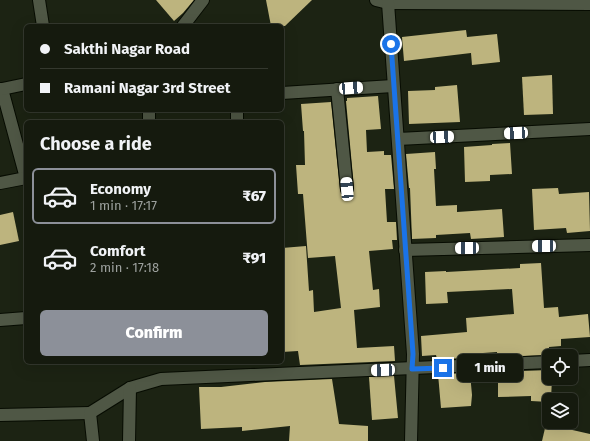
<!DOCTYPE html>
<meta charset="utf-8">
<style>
:root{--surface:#151a0e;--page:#1e2317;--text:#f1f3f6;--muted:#9da19e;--line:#34382e;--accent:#8c9099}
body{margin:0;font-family:"Fira Sans",sans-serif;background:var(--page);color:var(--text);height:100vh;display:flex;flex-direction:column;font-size:15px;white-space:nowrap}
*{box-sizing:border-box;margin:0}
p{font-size:13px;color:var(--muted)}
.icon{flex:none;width:22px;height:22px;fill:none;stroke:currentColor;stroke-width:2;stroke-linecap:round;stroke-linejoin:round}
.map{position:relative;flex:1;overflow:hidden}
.drawer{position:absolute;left:24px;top:120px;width:260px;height:244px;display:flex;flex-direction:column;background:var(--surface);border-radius:6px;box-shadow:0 4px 16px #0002,0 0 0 1px var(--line)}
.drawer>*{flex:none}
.top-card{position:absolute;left:24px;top:24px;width:260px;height:88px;border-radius:6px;box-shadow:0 4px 16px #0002,0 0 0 1px var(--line);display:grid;align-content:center;height:88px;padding:0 16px;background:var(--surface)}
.tools{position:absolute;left:542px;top:349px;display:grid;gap:8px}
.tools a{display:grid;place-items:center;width:36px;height:36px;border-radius:6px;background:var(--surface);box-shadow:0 4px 16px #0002,0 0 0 1px var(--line);font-size:20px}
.end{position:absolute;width:18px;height:18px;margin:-9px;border:5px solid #1a73e8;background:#fff;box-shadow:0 0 0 2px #fff}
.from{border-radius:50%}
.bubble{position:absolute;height:28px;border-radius:6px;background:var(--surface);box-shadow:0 4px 16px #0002,0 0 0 1px var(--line);font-size:13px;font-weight:800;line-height:28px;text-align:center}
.car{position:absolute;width:12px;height:24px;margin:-12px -6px;border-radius:5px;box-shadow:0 0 3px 1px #0007;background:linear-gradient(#fff 24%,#345 0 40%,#fff 0 76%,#345 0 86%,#fff 0)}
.top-card b{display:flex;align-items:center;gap:14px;height:38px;font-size:15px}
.top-card b+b{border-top:1px solid var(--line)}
.top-card i{width:10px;height:10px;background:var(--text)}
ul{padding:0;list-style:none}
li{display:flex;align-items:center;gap:12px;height:56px;margin:0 8px 6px;padding:0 8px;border:2px solid transparent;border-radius:6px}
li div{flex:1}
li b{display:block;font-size:15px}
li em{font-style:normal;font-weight:800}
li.on{border-color:var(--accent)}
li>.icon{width:36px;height:36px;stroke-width:1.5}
h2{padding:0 16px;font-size:18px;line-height:48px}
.button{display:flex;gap:8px;margin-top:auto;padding:8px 16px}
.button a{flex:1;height:46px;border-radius:6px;background:var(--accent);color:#fff;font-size:16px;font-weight:800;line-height:46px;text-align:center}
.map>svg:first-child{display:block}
.building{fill:#bdb47e}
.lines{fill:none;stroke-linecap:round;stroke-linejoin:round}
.minor-casing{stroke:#070c02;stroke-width:14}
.minor{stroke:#4f5745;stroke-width:12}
.route{stroke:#1a73e8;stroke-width:5}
</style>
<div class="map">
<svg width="590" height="441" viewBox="0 0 590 441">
<rect width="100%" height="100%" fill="#1c2313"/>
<g class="building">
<path d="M156,0H194L183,13L174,21Z"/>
<path d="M266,0H312L285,26H271Z"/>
<path d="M466,30L467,37L497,34L500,62L472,65L471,53L404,61L402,37Z"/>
<path d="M552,75L553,114L524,115L522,77Z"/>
<path d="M457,85L460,122L409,124L408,91L435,90V87Z"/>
<path d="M378,96L381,129L366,130L367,152L384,151V155H391L394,189H385L387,222H396L397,240H392L393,249L369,251L373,290L379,289L380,307L354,310L357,348L394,346L395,361L300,365L298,351L282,352V248L306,246L309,291L313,290L314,312L341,308L335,256L308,258L303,194H298L296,165H305L304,131H303L301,104L331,102L340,190L341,194L347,196L352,195L354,188L346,101H347V98Z"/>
<path d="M510,143L512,174L490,175V181L465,182L464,147L492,145V144Z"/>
<path d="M435,152L436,169H434L436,206L457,205V212L502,209L504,237L471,239L470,233L436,235V238L412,239L410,188H409L406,154Z"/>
<path d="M558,188L559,194L589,192L590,231L567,233L566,228L534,230L532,189Z"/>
<path d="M13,212L19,241L0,245V215Z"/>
<path d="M541,263L544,308L558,307L559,317L588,314L590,337L561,339V346L549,347V355L497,357V352L469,354V358L437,359L436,355L422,356L421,336L467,332L466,318L514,314L512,289L447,292L448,303L426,304L425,272L446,271V272L520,268V264Z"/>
<path d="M549,370V378H552L551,400H549V402L531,401V396L498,397V372Z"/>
<path d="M470,373L472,395L471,406L441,408L438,374Z"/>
<path d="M394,376L398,418L372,420L369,377Z"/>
<path d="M332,379L339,424L368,426V441H289L290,426L242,431V427L201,429L199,387H221L265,382Z"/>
<path d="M546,424L590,434V441H542Z"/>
</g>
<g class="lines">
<defs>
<g id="minor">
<path d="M39,0L43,26"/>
<path d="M376,0L388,3L590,4"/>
<path d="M388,3L413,354L411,441"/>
<path d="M183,26L203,0"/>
<path d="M0,89H2L26,178"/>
<path d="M2,89L26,84"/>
<path d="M337,89L347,189"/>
<path d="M282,93L393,86"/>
<path d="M149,110V122"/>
<path d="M237,110V122"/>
<path d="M398,139L590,129"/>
<path d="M0,183L26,178"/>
<path d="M405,250L590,245"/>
<path d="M0,320L26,318"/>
<path d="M571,361L590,360"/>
<path d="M0,415L90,413"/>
<path d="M93,441L90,413L130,388L161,379L549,362"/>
<path d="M129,441L130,388"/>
</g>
</defs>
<use href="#minor" class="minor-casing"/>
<use href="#minor" class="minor"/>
</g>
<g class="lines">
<path class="route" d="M391,44L413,354L412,369L443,368"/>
</g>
</svg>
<div class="tools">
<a><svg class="icon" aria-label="locate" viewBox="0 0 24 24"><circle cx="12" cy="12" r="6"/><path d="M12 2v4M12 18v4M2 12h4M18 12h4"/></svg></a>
<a><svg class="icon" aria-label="layers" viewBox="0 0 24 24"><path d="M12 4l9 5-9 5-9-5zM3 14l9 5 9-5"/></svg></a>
</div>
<i class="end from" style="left:391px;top:44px"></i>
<i class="end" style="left:443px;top:368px"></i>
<div class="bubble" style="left:457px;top:354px;width:66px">1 min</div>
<i class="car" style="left:351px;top:88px;rotate:86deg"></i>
<i class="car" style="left:516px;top:133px;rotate:267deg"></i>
<i class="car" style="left:442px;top:137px;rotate:87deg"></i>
<i class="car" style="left:347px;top:189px;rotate:355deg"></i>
<i class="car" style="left:544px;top:246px;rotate:269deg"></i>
<i class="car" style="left:467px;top:248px;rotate:269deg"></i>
<i class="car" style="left:383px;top:370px;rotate:268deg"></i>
<div class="top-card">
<b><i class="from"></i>Sakthi Nagar Road</b>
<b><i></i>Ramani Nagar 3rd Street</b>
</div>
<section class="drawer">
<h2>Choose a ride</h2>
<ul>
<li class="on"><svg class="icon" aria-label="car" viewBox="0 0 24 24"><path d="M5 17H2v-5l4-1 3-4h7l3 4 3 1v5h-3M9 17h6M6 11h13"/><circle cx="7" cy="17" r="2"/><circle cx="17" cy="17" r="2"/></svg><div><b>Economy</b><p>1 min · 17:17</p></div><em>₹67</em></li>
<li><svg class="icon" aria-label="car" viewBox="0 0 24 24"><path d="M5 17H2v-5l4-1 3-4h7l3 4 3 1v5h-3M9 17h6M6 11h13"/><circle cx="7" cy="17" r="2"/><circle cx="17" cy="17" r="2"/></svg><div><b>Comfort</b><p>2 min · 17:18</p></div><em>₹91</em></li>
</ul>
<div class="button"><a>Confirm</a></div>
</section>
</div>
